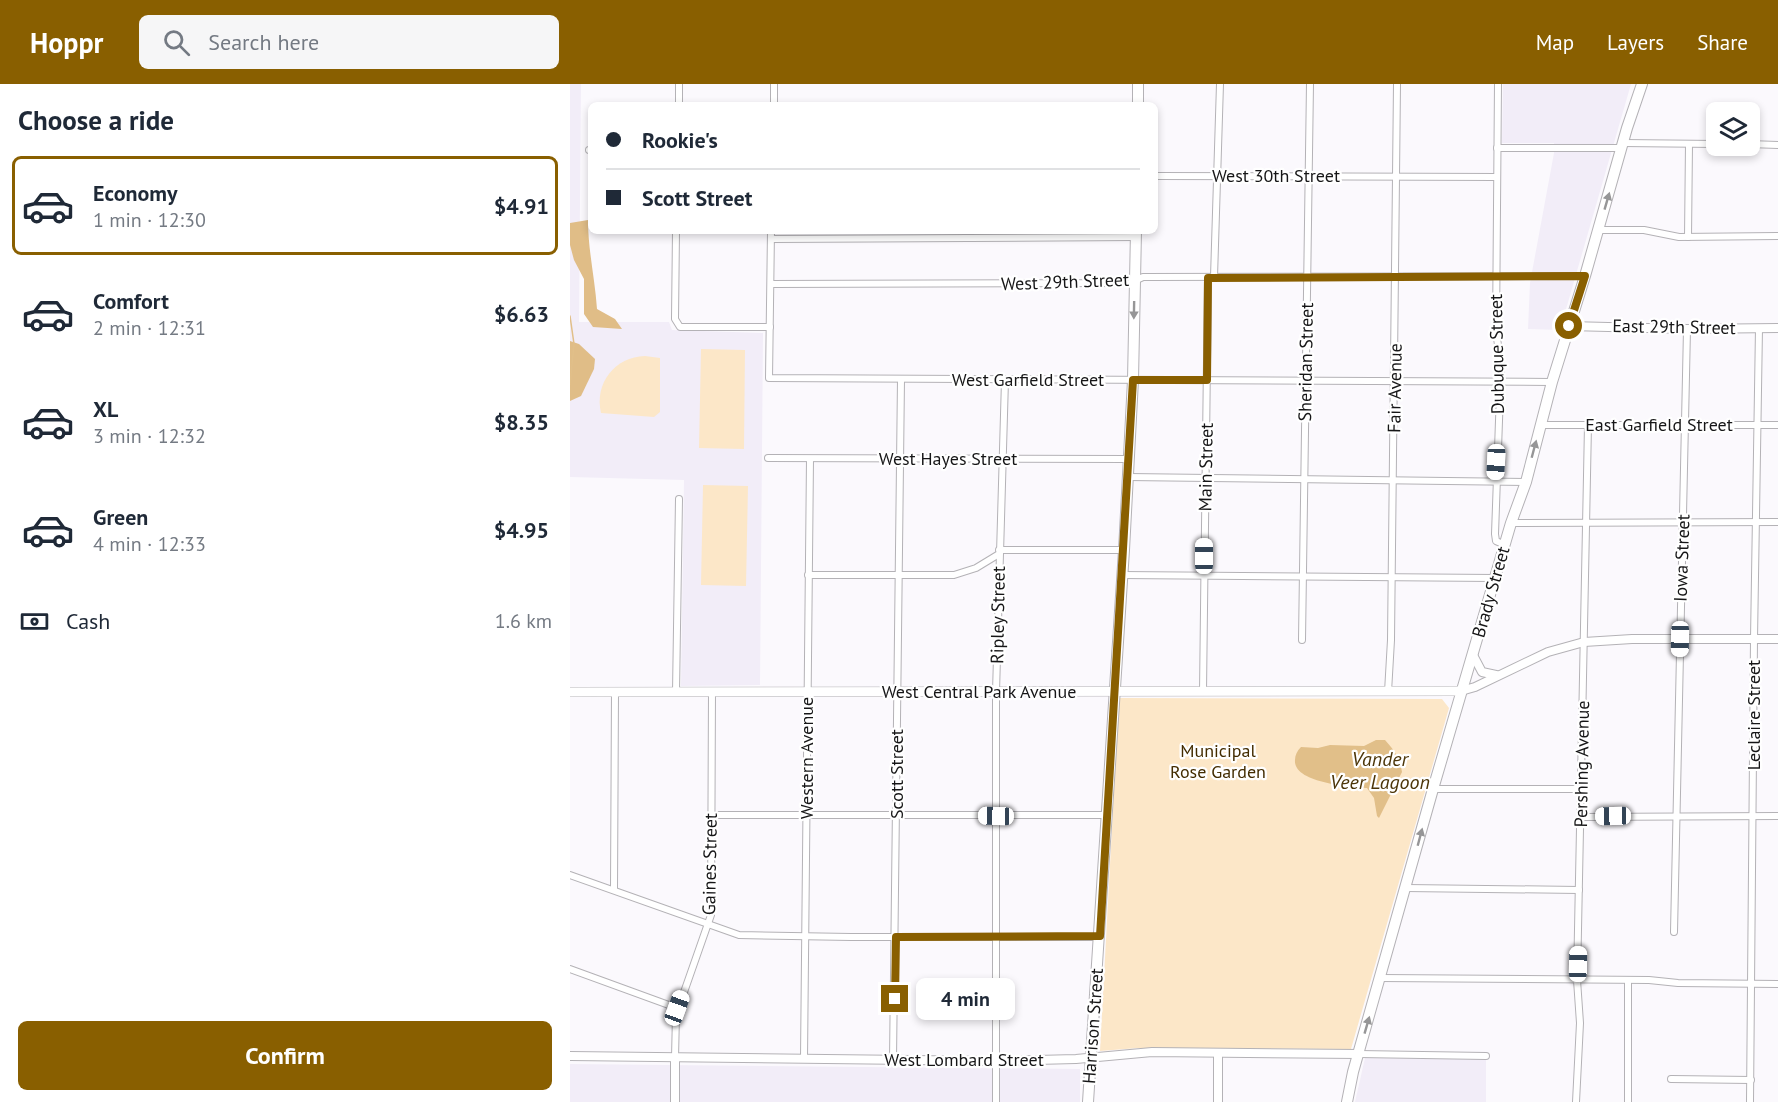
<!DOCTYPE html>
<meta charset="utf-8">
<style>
:root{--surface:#fff;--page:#f6f6f7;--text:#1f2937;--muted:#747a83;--line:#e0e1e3;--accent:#895f00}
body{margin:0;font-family:"PT Sans",sans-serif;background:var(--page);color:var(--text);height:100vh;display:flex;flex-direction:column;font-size:22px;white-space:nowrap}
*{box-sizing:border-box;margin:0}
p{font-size:20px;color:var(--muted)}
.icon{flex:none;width:33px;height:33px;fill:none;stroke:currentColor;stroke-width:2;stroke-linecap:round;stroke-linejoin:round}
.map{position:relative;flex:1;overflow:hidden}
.details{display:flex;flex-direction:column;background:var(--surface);width:570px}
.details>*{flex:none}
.banner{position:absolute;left:18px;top:18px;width:570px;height:132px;border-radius:9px;box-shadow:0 3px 9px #0003;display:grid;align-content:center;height:132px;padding:0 18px;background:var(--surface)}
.tools{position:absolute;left:1136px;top:18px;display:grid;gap:12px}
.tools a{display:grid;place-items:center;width:54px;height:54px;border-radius:9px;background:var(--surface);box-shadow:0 3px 9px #0003;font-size:30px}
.end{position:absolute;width:27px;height:27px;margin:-14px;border:8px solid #895f00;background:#fff;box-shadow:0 0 0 3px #fff}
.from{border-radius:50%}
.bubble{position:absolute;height:42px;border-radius:9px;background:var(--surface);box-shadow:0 3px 9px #0003;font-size:20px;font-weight:700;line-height:42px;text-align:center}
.car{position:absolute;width:18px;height:36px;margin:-18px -9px;border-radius:8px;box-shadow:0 0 4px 2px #0007;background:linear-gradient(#fff 24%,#345 0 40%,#fff 0 76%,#345 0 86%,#fff 0)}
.banner b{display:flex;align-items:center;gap:21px;height:57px;font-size:22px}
.banner b+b{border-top:2px solid var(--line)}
.banner i{width:15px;height:15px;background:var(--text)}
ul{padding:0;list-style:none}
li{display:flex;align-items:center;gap:18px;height:99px;margin:0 12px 9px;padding:0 6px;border:3px solid transparent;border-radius:9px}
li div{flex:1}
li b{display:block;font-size:22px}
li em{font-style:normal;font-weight:700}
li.current{border-color:var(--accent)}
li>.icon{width:54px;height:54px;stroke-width:1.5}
h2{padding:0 18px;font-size:27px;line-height:72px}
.pay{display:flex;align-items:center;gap:15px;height:66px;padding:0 18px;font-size:22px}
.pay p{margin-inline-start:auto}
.cta{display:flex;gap:12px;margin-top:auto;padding:12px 18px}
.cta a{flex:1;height:69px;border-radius:9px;background:var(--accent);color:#fff;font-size:24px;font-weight:700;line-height:69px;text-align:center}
header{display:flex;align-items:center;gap:36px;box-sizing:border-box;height:84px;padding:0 30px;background:var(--accent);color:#fff}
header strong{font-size:28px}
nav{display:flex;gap:33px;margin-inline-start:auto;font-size:21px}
.search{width:420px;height:54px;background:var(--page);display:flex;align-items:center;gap:15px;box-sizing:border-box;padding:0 21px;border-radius:9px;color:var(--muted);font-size:22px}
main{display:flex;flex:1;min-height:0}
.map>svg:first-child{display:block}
.built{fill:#f2edf8}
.green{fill:#fce7c8}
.forest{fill:#e0bd87}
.water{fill:#e1bf89}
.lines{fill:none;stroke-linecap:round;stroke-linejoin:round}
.stream{stroke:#e1bf89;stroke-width:1.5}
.minor-casing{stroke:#b4b2b6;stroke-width:8}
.tertiary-casing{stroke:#b4b2b6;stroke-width:10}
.secondary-casing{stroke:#b4b2b6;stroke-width:10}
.trunk-casing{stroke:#b4b2b6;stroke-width:12}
.minor{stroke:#fff;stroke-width:6}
.tertiary{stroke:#fff;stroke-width:8}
.secondary{stroke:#fff;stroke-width:9}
.trunk{stroke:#fff;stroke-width:10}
.oneway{fill:#969697}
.route{stroke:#895f00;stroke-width:8}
.labels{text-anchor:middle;stroke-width:4.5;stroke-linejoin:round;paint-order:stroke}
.street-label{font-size:18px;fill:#161617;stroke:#fff}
.park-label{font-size:18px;fill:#432c00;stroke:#fff}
.water-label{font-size:20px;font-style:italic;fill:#4c3508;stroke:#fff}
</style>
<header>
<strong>Hoppr</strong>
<div class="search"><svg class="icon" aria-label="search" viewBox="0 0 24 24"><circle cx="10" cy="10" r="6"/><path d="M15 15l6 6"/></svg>Search here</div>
<nav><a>Map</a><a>Layers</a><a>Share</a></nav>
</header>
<main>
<section class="details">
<h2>Choose a ride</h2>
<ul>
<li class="current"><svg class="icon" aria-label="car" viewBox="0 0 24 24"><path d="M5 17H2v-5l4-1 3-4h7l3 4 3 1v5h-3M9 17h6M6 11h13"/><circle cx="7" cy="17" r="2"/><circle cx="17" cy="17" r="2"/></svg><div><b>Economy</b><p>1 min · 12:30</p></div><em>$4.91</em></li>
<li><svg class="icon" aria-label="car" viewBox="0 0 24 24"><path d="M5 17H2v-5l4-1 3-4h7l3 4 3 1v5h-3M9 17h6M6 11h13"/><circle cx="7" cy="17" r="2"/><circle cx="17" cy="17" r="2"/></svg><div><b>Comfort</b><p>2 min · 12:31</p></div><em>$6.63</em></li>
<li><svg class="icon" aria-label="car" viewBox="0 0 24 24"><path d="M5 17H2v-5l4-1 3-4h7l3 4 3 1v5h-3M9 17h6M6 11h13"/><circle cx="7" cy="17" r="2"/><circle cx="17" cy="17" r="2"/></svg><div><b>XL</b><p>3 min · 12:32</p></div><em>$8.35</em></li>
<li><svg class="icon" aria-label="car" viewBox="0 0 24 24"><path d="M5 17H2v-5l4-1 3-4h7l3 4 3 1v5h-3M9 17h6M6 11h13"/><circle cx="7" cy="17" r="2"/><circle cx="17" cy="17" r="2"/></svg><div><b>Green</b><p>4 min · 12:33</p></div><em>$4.95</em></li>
</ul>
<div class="pay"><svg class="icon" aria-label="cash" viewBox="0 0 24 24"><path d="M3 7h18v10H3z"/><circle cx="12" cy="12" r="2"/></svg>Cash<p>1.6 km</p></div>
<div class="cta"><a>Confirm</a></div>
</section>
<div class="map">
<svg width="1208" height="1018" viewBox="0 0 1208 1018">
<rect width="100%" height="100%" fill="#fbf9fd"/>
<g class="built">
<path d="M0,0H11L9,238H99L102,246L193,249L190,601L111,602L114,396L0,393Z"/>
<path d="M933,0H1061L990,246L958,245L960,199L984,69V59H932Z"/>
<path d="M795,974H916V1018H785Z"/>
<path d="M0,980L510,985V1018H0Z"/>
</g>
<g class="green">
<path d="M131,265L175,266L174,365L129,364Z"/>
<path d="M75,272L90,274V328L84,333L31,329C24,299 45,273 75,272Z"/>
<path d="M133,401L178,402L176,502L131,501Z"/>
<path d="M549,614L872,615L879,624L781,965L568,964L530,967Z"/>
</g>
<g class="forest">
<path d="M18,136C18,166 25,195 27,225L45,235L52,245L23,243L14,230V195L4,176L0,161V139Z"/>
<path d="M0,257L9,260L25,275L24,285L11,312L0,317Z"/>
</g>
<path class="water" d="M806,656H815C824,666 830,674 832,688L809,734L807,732L804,714L797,704C781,703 723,699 725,676C725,671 727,667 731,663L748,664L760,661L794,662Z"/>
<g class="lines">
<path class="stream" d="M0,232L4,260L0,301"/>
<defs>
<g id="minor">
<path d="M928,0L926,248L931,280L925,450L926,457L935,461"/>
<path d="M109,21V0"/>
<path d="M204,21V0"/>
<path d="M1053,59L1146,60"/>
<path d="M1179,60L1208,61"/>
<path d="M927,64H1052"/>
<path d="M19,66H21"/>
<path d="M585,92L927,93"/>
<path d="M1029,146H1074L1109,153L1208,152"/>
<path d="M106,147L105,235L110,243H200"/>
<path d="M201,147L199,294L982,298"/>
<path d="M1118,153L1119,60"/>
<path d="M201,155L566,153"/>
<path d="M644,193L650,0"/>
<path d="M201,200L560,199L573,193L1015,192"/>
<path d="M971,341H1208"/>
<path d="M198,374L559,375"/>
<path d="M558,393L956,398"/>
<path d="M941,439L1208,438"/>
<path d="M429,466H554"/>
<path d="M238,491H384L406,484L429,470"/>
<path d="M552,491L925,494"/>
<path d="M732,556L740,0"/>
<path d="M106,608L109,415"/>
<path d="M633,608L638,194"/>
<path d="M818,608L821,556L827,0"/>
<path d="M863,705H1011"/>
<path d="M141,731H537"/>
<path d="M1011,733L1208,732"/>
<path d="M0,791L169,851L281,853H530"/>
<path d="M836,804L1009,806"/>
<path d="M44,806L45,608"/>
<path d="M1104,848L1117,245"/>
<path d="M0,885L107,924"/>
<path d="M810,894L1079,896L1108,899L1208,900"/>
<path d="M1058,896V1018"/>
<path d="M789,970L916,972"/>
<path d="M105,974L106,931L141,831L142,608"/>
<path d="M234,974L240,375"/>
<path d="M323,976L331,295"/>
<path d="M1101,995L1181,996"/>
<path d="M426,1018V608L435,296"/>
<path d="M1006,1018L1010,939L1007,896L1018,341"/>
<path d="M1180,1018L1184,555L1189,244"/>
</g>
<g id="tertiary">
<path d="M999,242L1117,245L1208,244"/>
<path d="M903,571L912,588L926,591"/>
<path d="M891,607L905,603L978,568L1014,558L1062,555H1208"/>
<path d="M648,969V1018"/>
<path d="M0,972L426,977L506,975L582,968L789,970"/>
<path d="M105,1018V974"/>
</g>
<path id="secondary" d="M0,608L891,607"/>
<g id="trunk">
<path d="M568,21V0"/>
<path d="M518,1018L554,466L563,296L566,147"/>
<path d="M777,1018L783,988L863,705L941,439L956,398L982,298L1015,192L1057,44L1072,0"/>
</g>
</defs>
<use href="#minor" class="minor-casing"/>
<use href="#tertiary" class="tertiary-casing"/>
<use href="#secondary" class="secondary-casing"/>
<use href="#trunk" class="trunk-casing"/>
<use href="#minor" class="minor"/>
<use href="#tertiary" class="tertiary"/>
<use href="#secondary" class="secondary"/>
<use href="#trunk" class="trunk"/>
</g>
<defs><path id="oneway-solid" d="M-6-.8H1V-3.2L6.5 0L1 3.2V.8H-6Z" transform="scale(1.5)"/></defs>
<g class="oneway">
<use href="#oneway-solid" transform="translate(1037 117) rotate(-74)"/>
<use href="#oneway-solid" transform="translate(564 226) rotate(91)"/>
<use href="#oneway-solid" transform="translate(964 365) rotate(-75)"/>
<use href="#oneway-solid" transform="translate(850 753) rotate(-75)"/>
<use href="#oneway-solid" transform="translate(797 941) rotate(-74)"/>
</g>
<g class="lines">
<path class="route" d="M325,915L326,853L530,852L563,296H637L638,194L1015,192L999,242"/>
</g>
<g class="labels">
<g class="street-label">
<text x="706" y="98">West 30th Street</text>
<text transform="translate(495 198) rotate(-2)" y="6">West 29th Street</text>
<text transform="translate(1104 243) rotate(1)" y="6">East 29th Street</text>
<text transform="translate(927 270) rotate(-91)" y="6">Dubuque Street</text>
<text transform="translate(736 278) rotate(-89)" y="6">Sheridan Street</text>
<text x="458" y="302">West Garfield Street</text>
<text transform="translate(825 304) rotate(-89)" y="6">Fair Avenue</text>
<text x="1089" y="347">East Garfield Street</text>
<text x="378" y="381">West Hayes Street</text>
<text transform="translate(636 383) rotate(-89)" y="6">Main Street</text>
<text transform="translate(1112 474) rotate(-88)" y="6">Iowa Street</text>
<text transform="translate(921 508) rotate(-74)" y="6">Brady Street</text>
<text transform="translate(428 531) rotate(-89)" y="6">Ripley Street</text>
<text x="409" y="614">West Central Park Avenue</text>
<text transform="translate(1184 631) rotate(-90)" y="6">Leclaire Street</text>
<text transform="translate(237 674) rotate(-90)" y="6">Western Avenue</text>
<text transform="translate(1012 680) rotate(-89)" y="6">Pershing Avenue</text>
<text transform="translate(327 690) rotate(-90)" y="6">Scott Street</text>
<text transform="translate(140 780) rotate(-89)" y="6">Gaines Street</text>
<text transform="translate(523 942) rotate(-86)" y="6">Harrison Street</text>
<text x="394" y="982">West Lombard Street</text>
</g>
<g class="park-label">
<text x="648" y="673">Municipal<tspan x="648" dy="21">Rose Garden</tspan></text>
</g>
<g class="water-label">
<text x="810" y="682">Vander<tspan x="810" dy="23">Veer Lagoon</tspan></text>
</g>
</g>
</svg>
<div class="tools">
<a><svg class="icon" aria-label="layers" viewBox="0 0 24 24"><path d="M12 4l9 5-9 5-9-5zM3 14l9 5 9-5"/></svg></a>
</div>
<i class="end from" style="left:999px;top:242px"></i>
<i class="end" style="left:325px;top:915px"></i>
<div class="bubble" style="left:346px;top:894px;width:99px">4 min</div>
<i class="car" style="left:926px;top:378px;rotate:183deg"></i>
<i class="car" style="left:634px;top:472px;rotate:0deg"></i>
<i class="car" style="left:1110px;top:555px;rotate:181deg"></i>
<i class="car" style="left:426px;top:732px;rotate:271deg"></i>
<i class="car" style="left:1043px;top:732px;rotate:269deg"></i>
<i class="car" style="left:1008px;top:880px;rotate:1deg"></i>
<i class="car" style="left:107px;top:924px;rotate:20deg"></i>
<div class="banner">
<b><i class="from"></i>Rookie's</b>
<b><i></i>Scott Street</b>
</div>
</div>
</main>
